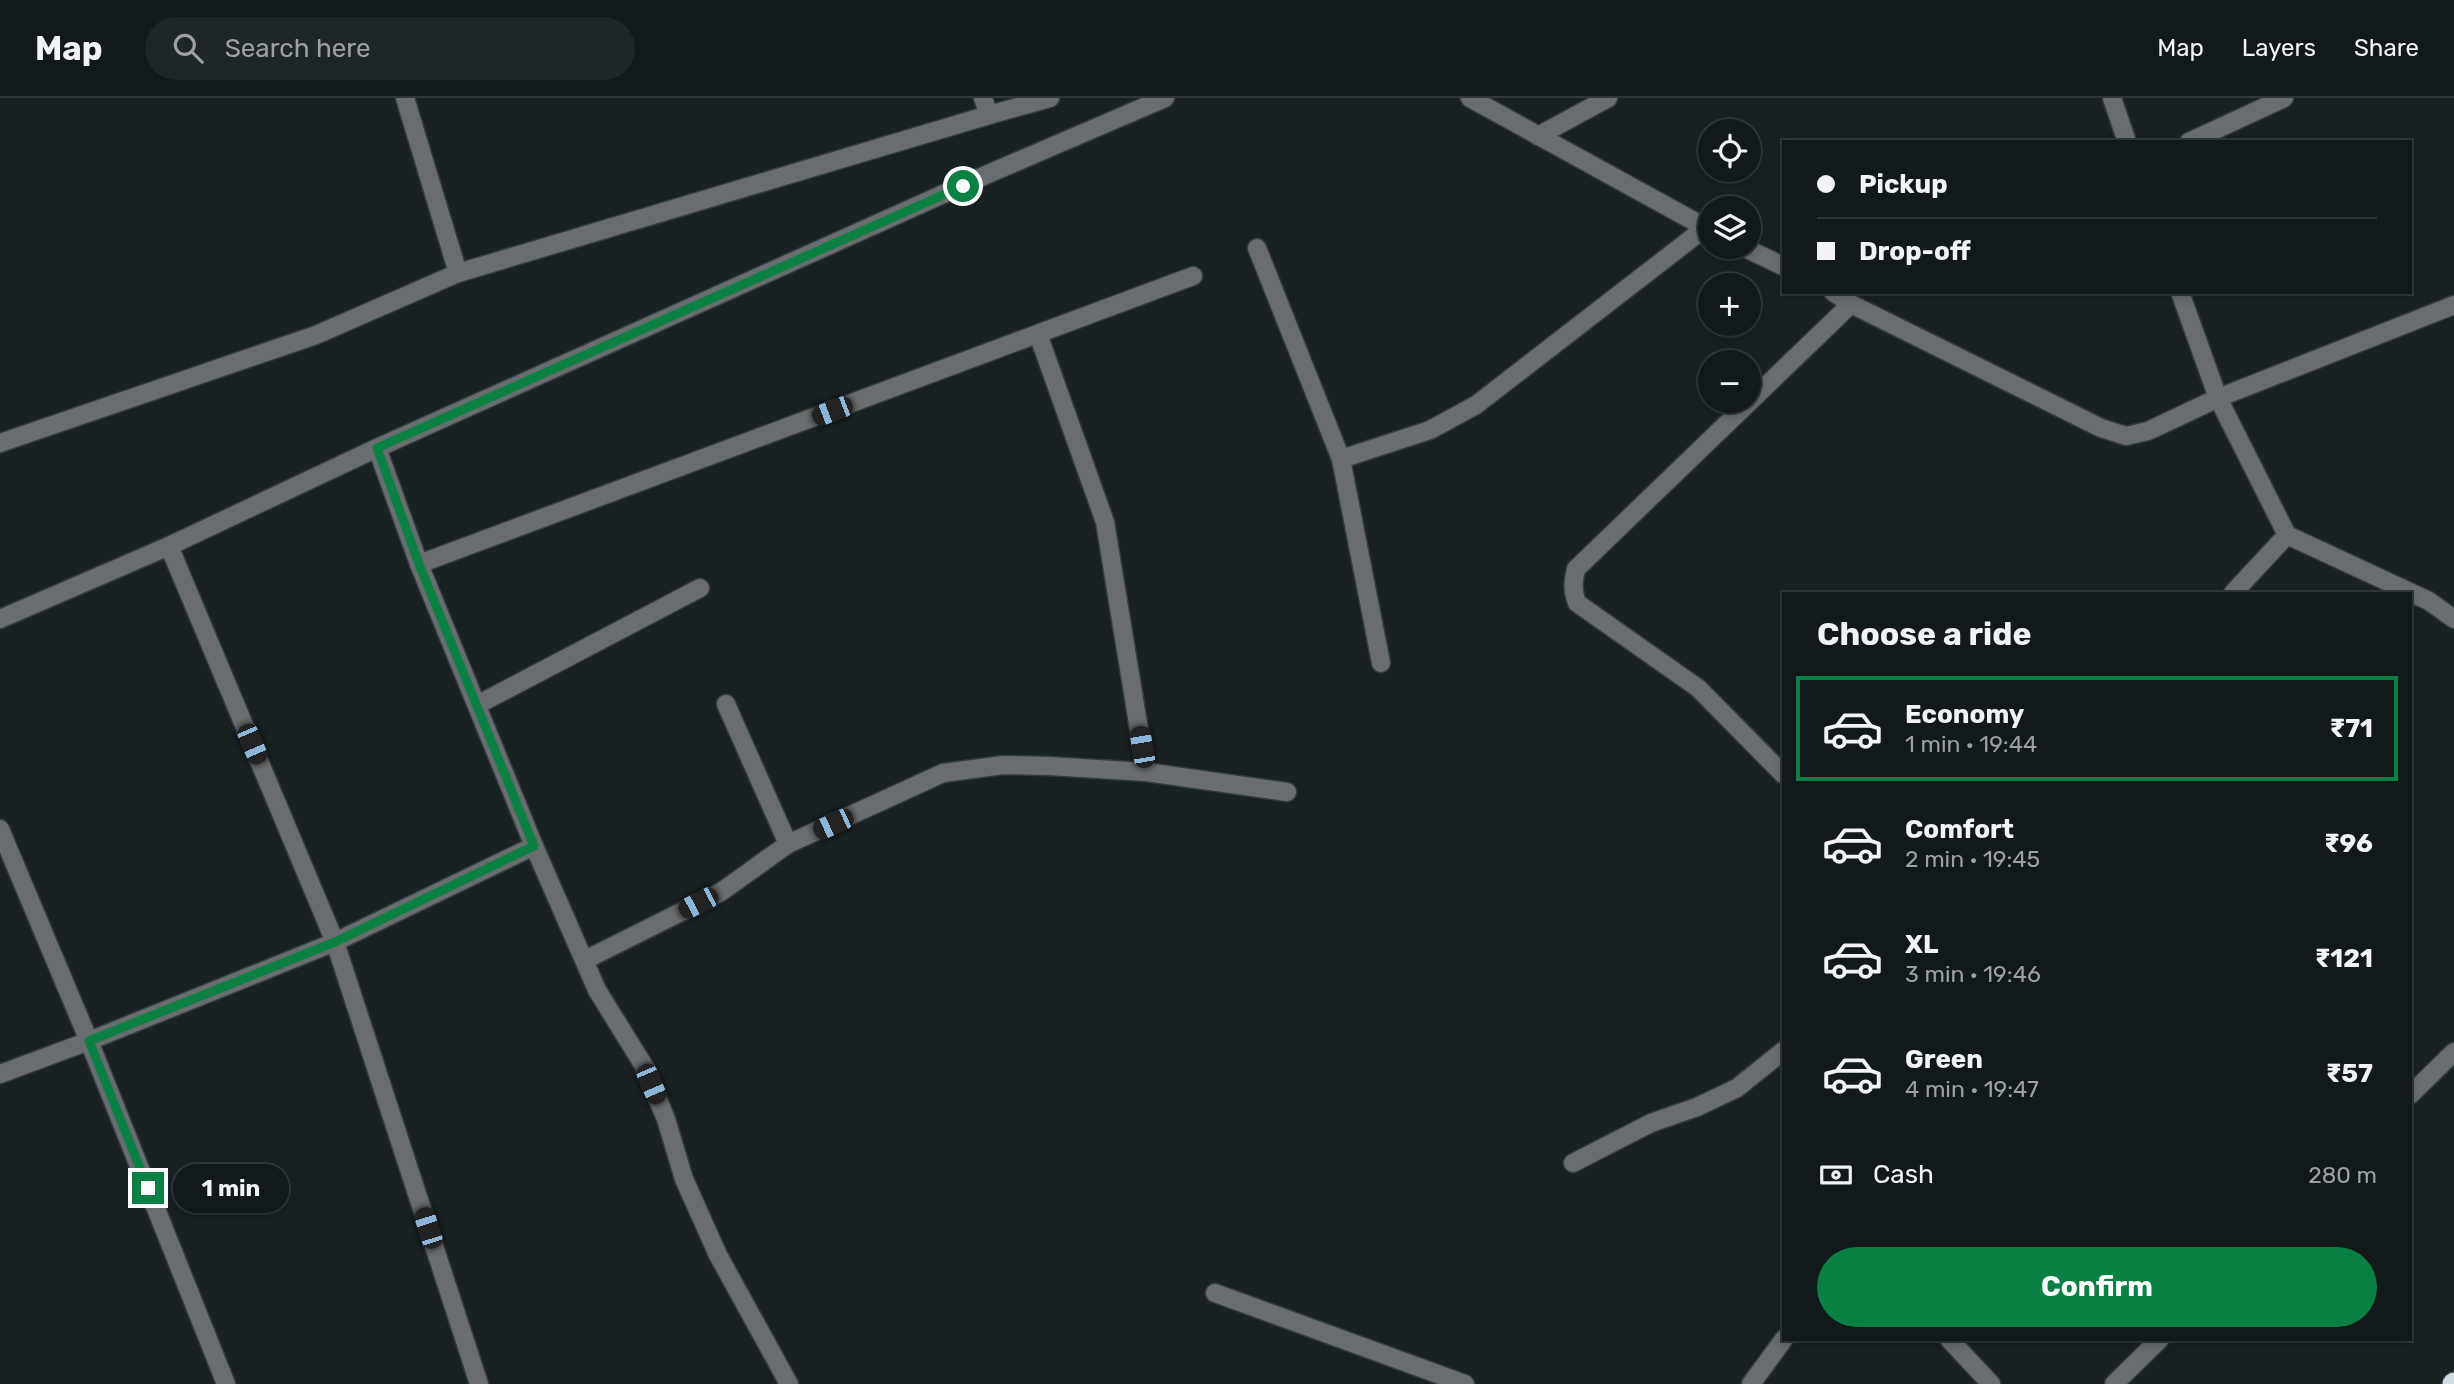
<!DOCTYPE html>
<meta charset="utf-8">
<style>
:root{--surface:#12191b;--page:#1f2628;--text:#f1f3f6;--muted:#9ca0a3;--line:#31383a;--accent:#0b8043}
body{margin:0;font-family:Rubik,sans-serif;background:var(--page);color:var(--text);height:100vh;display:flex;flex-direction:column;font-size:26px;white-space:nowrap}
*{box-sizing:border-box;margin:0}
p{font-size:23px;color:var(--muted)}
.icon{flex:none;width:38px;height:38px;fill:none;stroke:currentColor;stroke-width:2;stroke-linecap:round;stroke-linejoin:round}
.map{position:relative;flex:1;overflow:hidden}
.side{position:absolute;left:1782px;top:494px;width:630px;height:749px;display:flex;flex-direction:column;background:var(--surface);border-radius:0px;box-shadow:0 4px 10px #0003,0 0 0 2px var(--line)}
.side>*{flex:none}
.banner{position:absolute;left:1782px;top:42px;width:630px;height:154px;border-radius:0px;box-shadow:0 4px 10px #0003,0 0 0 2px var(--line);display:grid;align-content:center;height:154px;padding:0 35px;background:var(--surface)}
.controls{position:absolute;left:1698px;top:21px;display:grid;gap:14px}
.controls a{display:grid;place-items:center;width:63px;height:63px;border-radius:50%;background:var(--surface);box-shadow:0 4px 10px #0003,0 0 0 2px var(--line);font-size:35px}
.end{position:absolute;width:32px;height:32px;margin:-16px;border:9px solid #0b8043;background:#fff;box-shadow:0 0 0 4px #fff}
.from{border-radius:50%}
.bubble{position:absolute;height:49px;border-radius:24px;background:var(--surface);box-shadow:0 4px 10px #0003,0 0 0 2px var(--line);font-size:23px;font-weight:700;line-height:49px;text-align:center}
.car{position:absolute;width:21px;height:42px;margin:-21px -10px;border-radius:9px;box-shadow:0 0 5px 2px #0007;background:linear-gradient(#222 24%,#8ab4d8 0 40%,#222 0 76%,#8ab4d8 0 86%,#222 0)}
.banner b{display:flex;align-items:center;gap:24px;height:66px;font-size:26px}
.banner b+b{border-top:2px solid var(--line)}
.banner i{width:18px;height:18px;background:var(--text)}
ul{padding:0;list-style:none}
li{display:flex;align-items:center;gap:21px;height:105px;margin:0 14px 10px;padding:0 21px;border:4px solid transparent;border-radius:0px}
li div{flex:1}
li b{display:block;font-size:26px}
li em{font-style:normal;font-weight:700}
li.selected{border-color:var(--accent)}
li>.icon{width:63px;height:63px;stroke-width:1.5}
h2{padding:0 35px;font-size:32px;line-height:84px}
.pay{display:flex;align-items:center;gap:18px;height:77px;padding:0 35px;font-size:26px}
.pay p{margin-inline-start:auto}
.primary-button{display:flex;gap:14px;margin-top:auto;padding:14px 35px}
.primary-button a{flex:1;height:80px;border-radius:42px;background:var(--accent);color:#fff;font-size:28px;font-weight:700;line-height:80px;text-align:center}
header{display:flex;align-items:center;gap:42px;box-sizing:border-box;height:98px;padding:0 35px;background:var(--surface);border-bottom:2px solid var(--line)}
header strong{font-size:33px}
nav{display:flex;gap:38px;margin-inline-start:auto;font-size:24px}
.search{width:490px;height:63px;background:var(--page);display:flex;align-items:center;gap:18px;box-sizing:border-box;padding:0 24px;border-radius:38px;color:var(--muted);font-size:26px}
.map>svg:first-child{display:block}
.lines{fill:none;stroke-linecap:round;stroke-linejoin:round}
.minor-casing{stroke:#323b3d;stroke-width:21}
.highway-casing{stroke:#323b3d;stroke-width:24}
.minor{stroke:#696d6f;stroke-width:18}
.highway{stroke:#d1dce1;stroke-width:21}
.route{stroke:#0b8043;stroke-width:9}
</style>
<header>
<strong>Map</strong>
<div class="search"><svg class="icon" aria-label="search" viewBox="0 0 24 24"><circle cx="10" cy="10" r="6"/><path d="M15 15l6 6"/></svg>Search here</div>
<nav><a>Map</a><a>Layers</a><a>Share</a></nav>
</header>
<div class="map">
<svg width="2454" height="1286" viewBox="0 0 2454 1286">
<rect width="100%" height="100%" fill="#182124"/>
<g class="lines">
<defs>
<g id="minor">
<path d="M405,0L458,175"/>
<path d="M983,0L989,17L1050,0"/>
<path d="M1470,0L1710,132"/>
<path d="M2112,0L2127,44"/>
<path d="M1538,38L1608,0"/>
<path d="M2189,44L2284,0"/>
<path d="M1743,149L1783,168"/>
<path d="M1257,150L1341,361"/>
<path d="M1833,194L1851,206L2101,330L2126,338L2148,333L2218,300L2454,207"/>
<path d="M2180,194L2218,300L2287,437L2429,503L2454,521"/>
<path d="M1038,236L1105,424L1146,674"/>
<path d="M0,345L316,237L458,175L989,17"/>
<path d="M377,350L419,466L534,748L597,892L644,968L666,1021L684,1081L718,1157L789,1286"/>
<path d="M169,448L335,844L479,1286"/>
<path d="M419,466L1193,178"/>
<path d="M2233,495L2287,437"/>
<path d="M0,521L169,448L377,350L988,76L1165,0"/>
<path d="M1381,565L1341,361L1430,332L1476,307L1705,130"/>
<path d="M726,606L788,746"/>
<path d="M477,607L700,490"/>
<path d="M1783,676L1698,590L1577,505C1572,492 1573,484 1576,471L1851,206"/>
<path d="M0,731L89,943L226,1286"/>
<path d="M585,862L721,794L788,746L943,675L1003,667L1049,668L1146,674L1287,694"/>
<path d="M0,976L89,943L335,844L534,748"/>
<path d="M2410,997L2454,954"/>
<path d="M1573,1065L1651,1025L1697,1009L1737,990L1783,953"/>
<path d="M1215,1195L1465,1286"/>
<path d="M1949,1241L1991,1286"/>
<path d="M1751,1286L1784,1241"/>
<path d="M2114,1286L2160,1241"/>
</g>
<path id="highway" d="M2453,1286L2454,1285"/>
</defs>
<use href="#minor" class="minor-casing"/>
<use href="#highway" class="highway-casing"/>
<use href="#minor" class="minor"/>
<use href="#highway" class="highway"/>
</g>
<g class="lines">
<path class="route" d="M148,1090L89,943L335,844L534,748L419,466L377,350L963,88"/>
</g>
</svg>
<div class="controls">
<a><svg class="icon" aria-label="locate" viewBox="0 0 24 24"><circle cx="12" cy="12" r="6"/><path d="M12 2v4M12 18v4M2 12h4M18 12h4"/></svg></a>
<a><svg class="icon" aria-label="layers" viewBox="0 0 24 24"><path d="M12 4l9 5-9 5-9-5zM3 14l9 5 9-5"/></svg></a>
<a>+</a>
<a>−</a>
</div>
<i class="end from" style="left:963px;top:88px"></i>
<i class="end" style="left:148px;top:1090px"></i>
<div class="bubble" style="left:173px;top:1066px;width:116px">1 min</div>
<i class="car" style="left:832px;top:313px;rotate:249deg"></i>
<i class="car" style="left:252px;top:646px;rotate:157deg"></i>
<i class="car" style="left:1142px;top:649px;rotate:350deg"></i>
<i class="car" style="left:833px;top:726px;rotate:245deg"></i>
<i class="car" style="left:698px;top:805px;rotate:243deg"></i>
<i class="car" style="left:651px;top:986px;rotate:157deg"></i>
<i class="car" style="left:428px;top:1130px;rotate:342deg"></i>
<div class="banner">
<b><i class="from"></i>Pickup</b>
<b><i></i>Drop-off</b>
</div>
<section class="side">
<h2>Choose a ride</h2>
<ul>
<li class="selected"><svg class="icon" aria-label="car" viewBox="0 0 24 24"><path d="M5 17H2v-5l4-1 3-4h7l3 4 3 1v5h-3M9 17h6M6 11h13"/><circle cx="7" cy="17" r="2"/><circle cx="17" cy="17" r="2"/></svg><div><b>Economy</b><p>1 min · 19:44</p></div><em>₹71</em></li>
<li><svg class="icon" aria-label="car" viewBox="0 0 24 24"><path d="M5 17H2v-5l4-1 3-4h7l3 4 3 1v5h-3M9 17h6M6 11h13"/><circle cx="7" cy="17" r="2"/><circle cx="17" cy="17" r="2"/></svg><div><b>Comfort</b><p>2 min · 19:45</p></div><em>₹96</em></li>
<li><svg class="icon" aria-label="car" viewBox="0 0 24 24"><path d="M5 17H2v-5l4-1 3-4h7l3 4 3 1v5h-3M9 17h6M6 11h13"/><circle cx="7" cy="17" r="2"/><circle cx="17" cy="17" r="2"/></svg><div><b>XL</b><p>3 min · 19:46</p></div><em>₹121</em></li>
<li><svg class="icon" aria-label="car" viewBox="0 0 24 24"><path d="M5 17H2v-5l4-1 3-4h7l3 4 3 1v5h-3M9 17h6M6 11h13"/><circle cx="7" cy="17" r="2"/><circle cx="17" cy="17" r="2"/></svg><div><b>Green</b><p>4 min · 19:47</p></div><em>₹57</em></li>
</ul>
<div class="pay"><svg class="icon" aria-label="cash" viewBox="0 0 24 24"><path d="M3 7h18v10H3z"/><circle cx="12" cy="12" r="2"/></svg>Cash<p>280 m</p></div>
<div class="primary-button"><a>Confirm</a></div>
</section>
</div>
